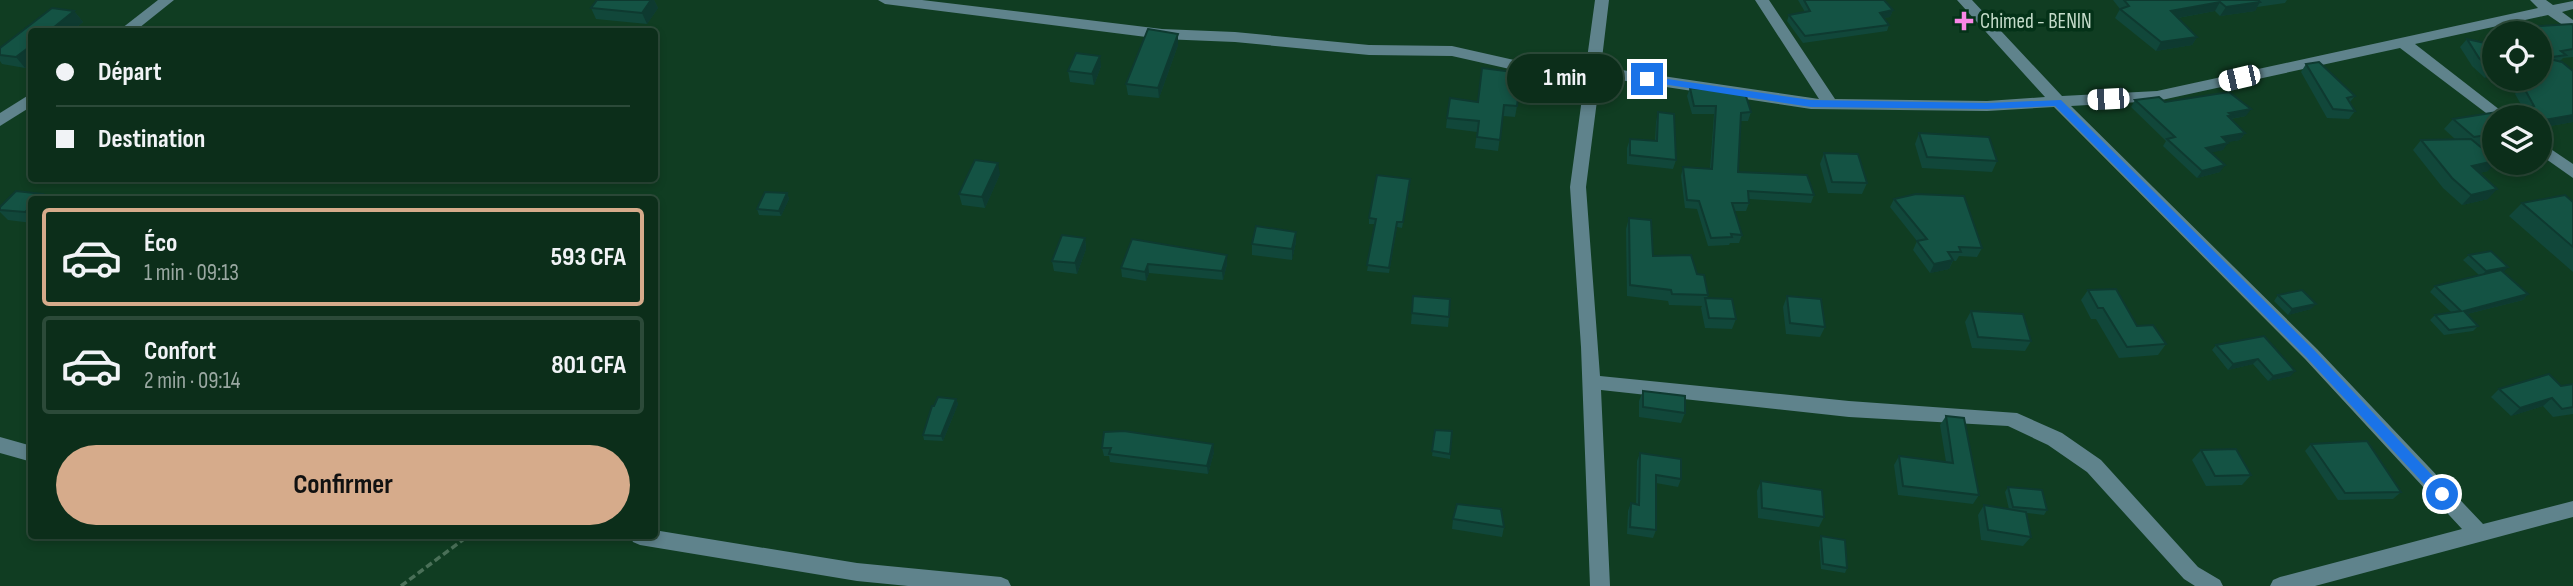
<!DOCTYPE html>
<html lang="fr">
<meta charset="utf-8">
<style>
:root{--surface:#0c2e1a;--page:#1a3a27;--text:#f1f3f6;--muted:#9aa8a2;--line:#2c4a39;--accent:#d6ab8b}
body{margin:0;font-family:"Sofia Sans Condensed",sans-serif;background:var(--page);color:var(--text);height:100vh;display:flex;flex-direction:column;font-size:26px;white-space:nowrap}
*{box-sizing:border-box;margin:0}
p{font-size:23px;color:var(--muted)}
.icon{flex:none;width:38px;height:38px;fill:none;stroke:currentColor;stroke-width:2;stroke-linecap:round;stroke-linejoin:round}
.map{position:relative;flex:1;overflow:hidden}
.drawer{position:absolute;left:28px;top:196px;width:630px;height:343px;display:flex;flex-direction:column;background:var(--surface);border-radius:7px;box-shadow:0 4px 10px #0003,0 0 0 2px var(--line)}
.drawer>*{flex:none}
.top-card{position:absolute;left:28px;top:28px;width:630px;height:154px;border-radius:7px;box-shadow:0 4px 10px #0003,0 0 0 2px var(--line);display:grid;align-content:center;height:154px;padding:0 28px;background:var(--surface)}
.tools{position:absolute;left:2482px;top:21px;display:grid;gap:14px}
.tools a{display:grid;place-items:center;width:70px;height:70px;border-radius:50%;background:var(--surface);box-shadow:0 4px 10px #0003,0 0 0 2px var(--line);font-size:35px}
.end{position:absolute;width:32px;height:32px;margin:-16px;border:9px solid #1a73e8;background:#fff;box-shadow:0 0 0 4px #fff}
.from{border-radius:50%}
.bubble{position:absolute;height:49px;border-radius:24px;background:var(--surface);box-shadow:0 4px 10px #0003,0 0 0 2px var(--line);font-size:23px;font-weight:700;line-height:49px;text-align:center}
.car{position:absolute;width:21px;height:42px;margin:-21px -10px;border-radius:9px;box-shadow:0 0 5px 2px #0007;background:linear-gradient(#fff 24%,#345 0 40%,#fff 0 76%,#345 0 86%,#fff 0)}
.top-card b{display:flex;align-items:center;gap:24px;height:66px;font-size:26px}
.top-card b+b{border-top:2px solid var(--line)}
.top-card i{width:18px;height:18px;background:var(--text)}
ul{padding:12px 0 0;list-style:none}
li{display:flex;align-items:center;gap:21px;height:98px;margin:0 14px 10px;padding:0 14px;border:4px solid var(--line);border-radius:7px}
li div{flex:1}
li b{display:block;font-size:26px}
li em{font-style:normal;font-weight:700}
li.active{border-color:var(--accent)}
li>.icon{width:63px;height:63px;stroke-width:1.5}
.action{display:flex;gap:14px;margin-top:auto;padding:14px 28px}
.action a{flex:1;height:80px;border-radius:42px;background:var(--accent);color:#111;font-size:28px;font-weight:700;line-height:80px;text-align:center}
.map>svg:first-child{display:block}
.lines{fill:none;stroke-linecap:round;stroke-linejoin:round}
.path{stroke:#4a7058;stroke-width:3.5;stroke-dasharray:7 3.5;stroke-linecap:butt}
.minor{fill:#5f838c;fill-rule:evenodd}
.wall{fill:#11473a}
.shaded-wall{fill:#0e3a30}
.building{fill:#145344;stroke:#0e3a30;stroke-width:2}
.route{fill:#1a73e8}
.poi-dot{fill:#fa87e7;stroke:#043218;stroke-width:2.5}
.labels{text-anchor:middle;stroke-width:7;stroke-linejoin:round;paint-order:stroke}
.poi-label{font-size:21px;fill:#c4dbca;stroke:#043218;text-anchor:start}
</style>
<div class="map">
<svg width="2573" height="586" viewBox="0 0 2573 586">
<rect width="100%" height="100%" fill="#103d22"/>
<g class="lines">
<path class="path" d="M401,586L468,536"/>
<g class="minor">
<path d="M158,0H174L134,32H117Z"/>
<path d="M878,0H922L1162,29L1235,32L1369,45L1452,46L1523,62L1586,66L1595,0H1609L1601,67L1819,99L1755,0H1769L1835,99L1987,101L2045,97L1957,0H1972L2062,96L2157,91L2538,8L2530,0H2546L2553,5L2573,1V9L2562,12L2573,20V32L2548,15L2415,44L2509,117H2494V119L2400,48L2157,101L2071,106L2317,349L2483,524L2573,501V517L2315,586H2270L2273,580L2280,577L2462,529L2305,359L2054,107L1987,111L1811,109L1600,77L1586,187L1600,376L1849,401L2017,413L2062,433L2101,460L2198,567L2220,580L2223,586H2195L2184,579L2087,472L2048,445L2008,426L1849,417L1601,390L1610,586H1590L1581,347L1570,187L1585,76L1523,72L1452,56L1369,55L1235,42L1162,39L885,4Z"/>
<path d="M32,93V106L0,126V113Z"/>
<path d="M2539,141L2573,164V178L2539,154Z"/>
<path d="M0,437L32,446V462L0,453Z"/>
<path d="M654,530L857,563L1001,577L1008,580L1011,586H908L857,581L640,545L633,542L630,536H654Z"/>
</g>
</g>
<g class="wall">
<path d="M597,0H654L658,8L647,24L596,19L591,8Z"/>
<path d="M1798,0H1884L1893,10L1890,17L1884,18L1889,25L1887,31L1803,43L1787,21L1789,15L1805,12Z"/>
<path d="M2113,0H2287L2285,3L2257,7L2255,11L2220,16L2215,11L2178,18L2197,37L2192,45L2156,51L2115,18L2120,9Z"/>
<path d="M52,8L74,11L83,22L71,32H32V63L25,68L2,64L0,61V48Z"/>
<path d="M2573,25V57L2563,58L2560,61L2573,71V122L2539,128V117H2512L2519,109L2523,108L2515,94L2524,79H2539V33H2501L2506,28Z"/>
<path d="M1178,34V45L1159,98L1128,95L1126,84Z"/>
<path d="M2467,39L2494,45V76L2485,78L2472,66L2460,47Z"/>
<path d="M2306,64L2355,96L2350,102L2355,111L2349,119L2327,118L2301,72Z"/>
<path d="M1101,66L1094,85L1070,82L1068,71Z"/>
<path d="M1690,88L1751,112L1748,121H1741L1738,172L1814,195L1811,203L1749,199V203L1746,211H1734L1742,235L1739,243H1730L1729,245L1708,246L1697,209L1685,208L1681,176L1683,167L1710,169L1714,114H1692L1687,96Z"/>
<path d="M2135,100L2165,102L2246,116L2231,119L2245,133L2240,140L2227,142L2223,150L2211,152L2220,172L2197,178L2163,146L2166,141L2131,107Z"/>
<path d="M1478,102L1517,106L1515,117L1503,116L1498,151L1475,148L1477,132L1446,128L1447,118Z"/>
<path d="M1658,112L1676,160L1673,169L1627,164V148L1630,139L1655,141L1656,122Z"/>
<path d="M2494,117V144L2479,146L2488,171L2479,173L2488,199L2462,205L2443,188L2413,150L2421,140L2455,139L2444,129L2453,119Z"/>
<path d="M1919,133L1997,161L1992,172L1922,168L1915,144Z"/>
<path d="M1824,153L1867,183L1862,194L1828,193L1820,164Z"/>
<path d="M1000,174L985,208L962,205L959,194Z"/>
<path d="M1410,185L1402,228L1397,227L1389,273L1367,271L1375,224H1369V218Z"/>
<path d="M787,193L789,199L781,216L759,215L757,209Z"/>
<path d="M43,194L48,200H32V223L8,220L0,212V207Z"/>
<path d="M1894,199L1982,248L1977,257L1959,256L1956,261H1953L1949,269L1930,273L1913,250L1917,241L1890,207Z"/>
<path d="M2573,202V272L2509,216L2522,203Z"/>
<path d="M1629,218L1653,256L1697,274L1708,295L1707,298L1736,319L1732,329L1705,328L1701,308L1702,306L1669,305L1668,301L1627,296L1626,229Z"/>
<path d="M1085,238L1086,249L1077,274L1054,271L1052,261Z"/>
<path d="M1132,239L1227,255V264L1223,280L1149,273L1146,281L1122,277L1121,268Z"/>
<path d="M1296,242L1292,260L1252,255V244Z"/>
<path d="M2469,255L2503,272L2528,294L2523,300L2467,314L2478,326L2473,331L2444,335L2430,320L2435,315L2451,312L2430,292L2435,286L2479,275L2463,260Z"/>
<path d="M2088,290L2137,326L2166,344L2158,355L2119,358L2096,319H2091L2081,300Z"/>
<path d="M2278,295L2311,309L2288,315L2274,301Z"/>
<path d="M1413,296L1449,317L1448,327L1411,324Z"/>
<path d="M1787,296L1825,327L1820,337L1786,334L1783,307Z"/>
<path d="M1971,311L2031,341L2025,351L1972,348L1965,322Z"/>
<path d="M2264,336L2291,376L2268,381L2253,364L2228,370L2212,350L2216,345Z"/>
<path d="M2573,384V414L2553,417L2543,406L2511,416L2491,397L2499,389L2561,386Z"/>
<path d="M1643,391L1685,413L1681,423L1639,417V401Z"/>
<path d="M956,399L958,404L943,441L924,440L923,435L934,406Z"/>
<path d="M1946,416L1979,495L1973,504L1898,495L1894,465L1899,456L1946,462L1940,425Z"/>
<path d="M1435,430L1452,431L1450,459L1432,456Z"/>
<path d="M2311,444L2401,492L2393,499L2338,500L2305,451Z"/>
<path d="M1102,448L1214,452L1208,474L1110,462L1109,456H1104Z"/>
<path d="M2201,450L2251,475L2242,485L2206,486L2192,460Z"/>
<path d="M1640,453L1681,479L1678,487L1656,483V530L1653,538L1627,534L1628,511L1631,503L1636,504L1637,461Z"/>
<path d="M1761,481L1824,517L1819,527L1758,518L1757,491Z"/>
<path d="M2008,487L2047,510L2044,515L2027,513L2031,537L2023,546L1981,540L1978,515L1984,505L2009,509L2005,492Z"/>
<path d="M1453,519L1504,527L1502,537L1452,529Z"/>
<path d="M1821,536L1847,568L1845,573L1821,569L1819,542Z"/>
</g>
<g class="shaded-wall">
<path d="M651,0H654L658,8L647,24L642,13Z"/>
<path d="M2220,2L2215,11L2166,20L2171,11Z"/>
<path d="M2260,2L2255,11L2220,16L2226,7Z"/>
<path d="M1893,10L1890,17L1877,19L1880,13Z"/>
<path d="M74,11L83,22L71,32H48Z"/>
<path d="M1178,34V45L1159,98L1158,88Z"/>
<path d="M2197,37L2192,45L2156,51L2161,42Z"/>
<path d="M32,45V63L25,68L16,57Z"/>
<path d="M1100,56L1101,66L1094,85L1092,74Z"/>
<path d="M2492,69H2494V76L2485,78Z"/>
<path d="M2251,109L2246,116L2229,119L2227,122L2229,113Z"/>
<path d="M2573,115V122L2539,128V121Z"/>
<path d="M2245,133L2240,140L2217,144L2222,137Z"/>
<path d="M2228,143L2223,150L2202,155L2206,148Z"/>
<path d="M2494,161V163H2495L2488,171L2463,177L2472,166Z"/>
<path d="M998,163L1000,174L985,208L982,197Z"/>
<path d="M2225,165L2220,172L2197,178L2202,171Z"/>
<path d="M2497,189L2488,199L2462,205L2471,195Z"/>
<path d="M787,193L789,199L781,216L779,211Z"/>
<path d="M43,194L48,200H38Z"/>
<path d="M32,206V220L25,212Z"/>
<path d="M1296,232V242L1292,260V249Z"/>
<path d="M1085,238L1086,249L1077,274L1075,263Z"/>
<path d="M1227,255V264L1223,280L1222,271Z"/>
<path d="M1953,260L1949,269L1930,273L1934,264Z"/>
<path d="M1148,264L1149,273L1146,281L1145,272Z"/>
<path d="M2508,267L2503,273L2480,277L2486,271Z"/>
<path d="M2528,294L2523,300L2459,316L2464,311Z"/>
<path d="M2316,304L2311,309L2288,315L2292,309Z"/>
<path d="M2258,359L2253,364L2228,370L2233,364Z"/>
<path d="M2295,371L2291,376L2268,381L2273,376Z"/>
<path d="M2552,398L2543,406L2511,416L2520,408Z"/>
<path d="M956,399L958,404L943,441L941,436Z"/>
<path d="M1213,444L1214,452L1208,474L1207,466Z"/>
</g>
<g class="building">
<path d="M597,0H651L642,13L591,8Z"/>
<path d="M1804,0H1884L1893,10L1880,13L1889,25L1805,36L1789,15L1810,11Z"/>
<path d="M2124,0H2258L2260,2L2226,7L2220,2L2171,11L2197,37L2161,42L2120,9L2129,6Z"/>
<path d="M52,8L74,11L48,32H32V45L16,57L0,55V48Z"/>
<path d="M2572,24L2573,25V49L2561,51L2566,55L2545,58L2562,62L2573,71V115L2539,121V117H2529L2519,109L2534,106L2523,86L2527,79H2539V33H2512L2506,28Z"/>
<path d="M1148,29L1178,34L1158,88L1126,84Z"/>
<path d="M2467,39L2494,45V69H2492L2479,58Z"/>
<path d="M1076,53L1100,56L1092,74L1068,71Z"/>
<path d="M2319,62L2355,96L2347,98L2355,111L2333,109L2306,64Z"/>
<path d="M1482,68L1521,73L1517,106L1504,105L1500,140L1477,137L1479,121L1447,118L1450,98L1478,102Z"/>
<path d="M1690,88L1745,93L1751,112L1741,113L1738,172L1807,175L1814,195L1748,191L1749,203H1732L1742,235L1731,234L1732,237L1711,238L1699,201L1687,200L1683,167L1712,169L1716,106H1694Z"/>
<path d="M2229,92L2251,109L2229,113L2232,115L2228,116L2245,133L2222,137L2228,143L2206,148L2225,165L2202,171L2167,139L2175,137L2135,100L2159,97L2165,102Z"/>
<path d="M1658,112L1674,114L1676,160L1630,155V139L1657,141Z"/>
<path d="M2497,112L2503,117H2494V134L2474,137L2453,119Z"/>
<path d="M1919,133L1989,137L1997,161L1927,157Z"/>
<path d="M2471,139L2494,158V161L2472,166L2497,189L2471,195L2452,178L2421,140Z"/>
<path d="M1824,153L1858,154L1867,183L1832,182Z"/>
<path d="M975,160L998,163L982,197L959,194Z"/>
<path d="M1377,175L1410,179L1403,222H1397L1389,268L1367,265L1376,219L1369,218Z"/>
<path d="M16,191L43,194L38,200H32V206L25,212L0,210V207Z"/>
<path d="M765,192L787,193L779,211L757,209Z"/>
<path d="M1916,194L1964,196L1982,248L1959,247L1961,252H1948L1953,260L1934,264L1917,241L1927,239L1894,199Z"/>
<path d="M2565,195L2573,202V247L2522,203Z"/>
<path d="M1629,218L1651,220L1653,256L1691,255L1697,274L1704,275L1708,295L1672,294L1671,290L1630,285Z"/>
<path d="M1256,226L1296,232L1292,249L1252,244Z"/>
<path d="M1062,235L1085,238L1075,263L1052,261Z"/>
<path d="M1132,239L1227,255L1222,271L1148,264L1145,272L1121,268Z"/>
<path d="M2491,251L2508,267L2486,271L2469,255Z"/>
<path d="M2501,270L2528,294L2464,311L2478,326L2449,330L2435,315L2461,311L2435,286Z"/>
<path d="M2116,289L2137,326L2153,325L2166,344L2127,347L2103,308H2098L2088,290Z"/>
<path d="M2302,290L2316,304L2292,309L2278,295Z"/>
<path d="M1413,296L1450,299L1449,317L1412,313Z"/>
<path d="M1787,296L1821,299L1825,327L1790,323Z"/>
<path d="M1705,298L1732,299L1736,319L1709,318Z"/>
<path d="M1971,311L2023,314L2031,341L1978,337Z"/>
<path d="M2264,336L2295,371L2273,376L2258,359L2233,364L2216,345Z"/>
<path d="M2549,374L2561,386L2573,384V407L2562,409L2552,398L2520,408L2499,389Z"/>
<path d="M1643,391L1685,396V413L1643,407Z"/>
<path d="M938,397L956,399L941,436L923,435L932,406H934Z"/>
<path d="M1946,416L1964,418L1979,495L1903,486L1899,456L1953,463Z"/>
<path d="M1435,430L1452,431L1450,454L1432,451Z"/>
<path d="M1124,431L1213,444L1207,466L1109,454L1111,448H1102L1104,432Z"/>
<path d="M2367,441L2401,492L2345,493L2311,444Z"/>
<path d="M2236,449L2251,475L2215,476L2201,450Z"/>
<path d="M1640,453L1681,459V479L1656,475V530L1630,527L1631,503L1639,505Z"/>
<path d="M1761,481L1822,490L1824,517L1762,508Z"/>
<path d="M2008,487L2042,490L2047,510L2013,507Z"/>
<path d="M1457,504L1501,509L1504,527L1453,519Z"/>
<path d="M1984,505L2026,512L2031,537L1988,530Z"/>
<path d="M1821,536L1845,540L1847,568L1823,564Z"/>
</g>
<path class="route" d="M1647,76L1811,100L1987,103L2061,100L2315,351L2446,490V498H2437L2307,358L2055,106L1987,109L1811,107L1643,81V77Z"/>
<path class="poi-dot" d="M1960.5 10.5h7v7h7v7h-7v7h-7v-7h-7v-7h7z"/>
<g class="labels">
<g class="poi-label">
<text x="1980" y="28">Chimed - BENIN</text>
</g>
</g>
</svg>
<div class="tools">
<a><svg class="icon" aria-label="locate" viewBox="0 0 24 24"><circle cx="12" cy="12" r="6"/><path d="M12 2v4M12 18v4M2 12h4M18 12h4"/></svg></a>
<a><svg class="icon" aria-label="layers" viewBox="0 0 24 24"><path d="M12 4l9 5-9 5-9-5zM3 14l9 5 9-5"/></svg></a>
</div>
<i class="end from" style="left:2442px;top:494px"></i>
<i class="end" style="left:1647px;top:79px"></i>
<div class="bubble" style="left:1507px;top:54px;width:116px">1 min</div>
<i class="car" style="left:2239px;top:78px;rotate:257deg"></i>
<i class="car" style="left:2108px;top:99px;rotate:267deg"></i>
<div class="top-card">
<b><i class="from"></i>Départ</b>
<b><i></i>Destination</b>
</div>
<section class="drawer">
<ul>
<li class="active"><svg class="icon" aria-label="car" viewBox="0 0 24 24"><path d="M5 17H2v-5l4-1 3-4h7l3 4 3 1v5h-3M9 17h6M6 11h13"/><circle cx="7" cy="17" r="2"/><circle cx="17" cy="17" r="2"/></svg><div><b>Éco</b><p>1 min · 09:13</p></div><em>593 CFA</em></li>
<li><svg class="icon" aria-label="car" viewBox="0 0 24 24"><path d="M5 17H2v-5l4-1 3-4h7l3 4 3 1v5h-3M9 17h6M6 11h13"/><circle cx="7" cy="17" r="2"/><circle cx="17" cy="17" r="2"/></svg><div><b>Confort</b><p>2 min · 09:14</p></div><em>801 CFA</em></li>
</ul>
<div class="action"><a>Confirmer</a></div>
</section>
</div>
